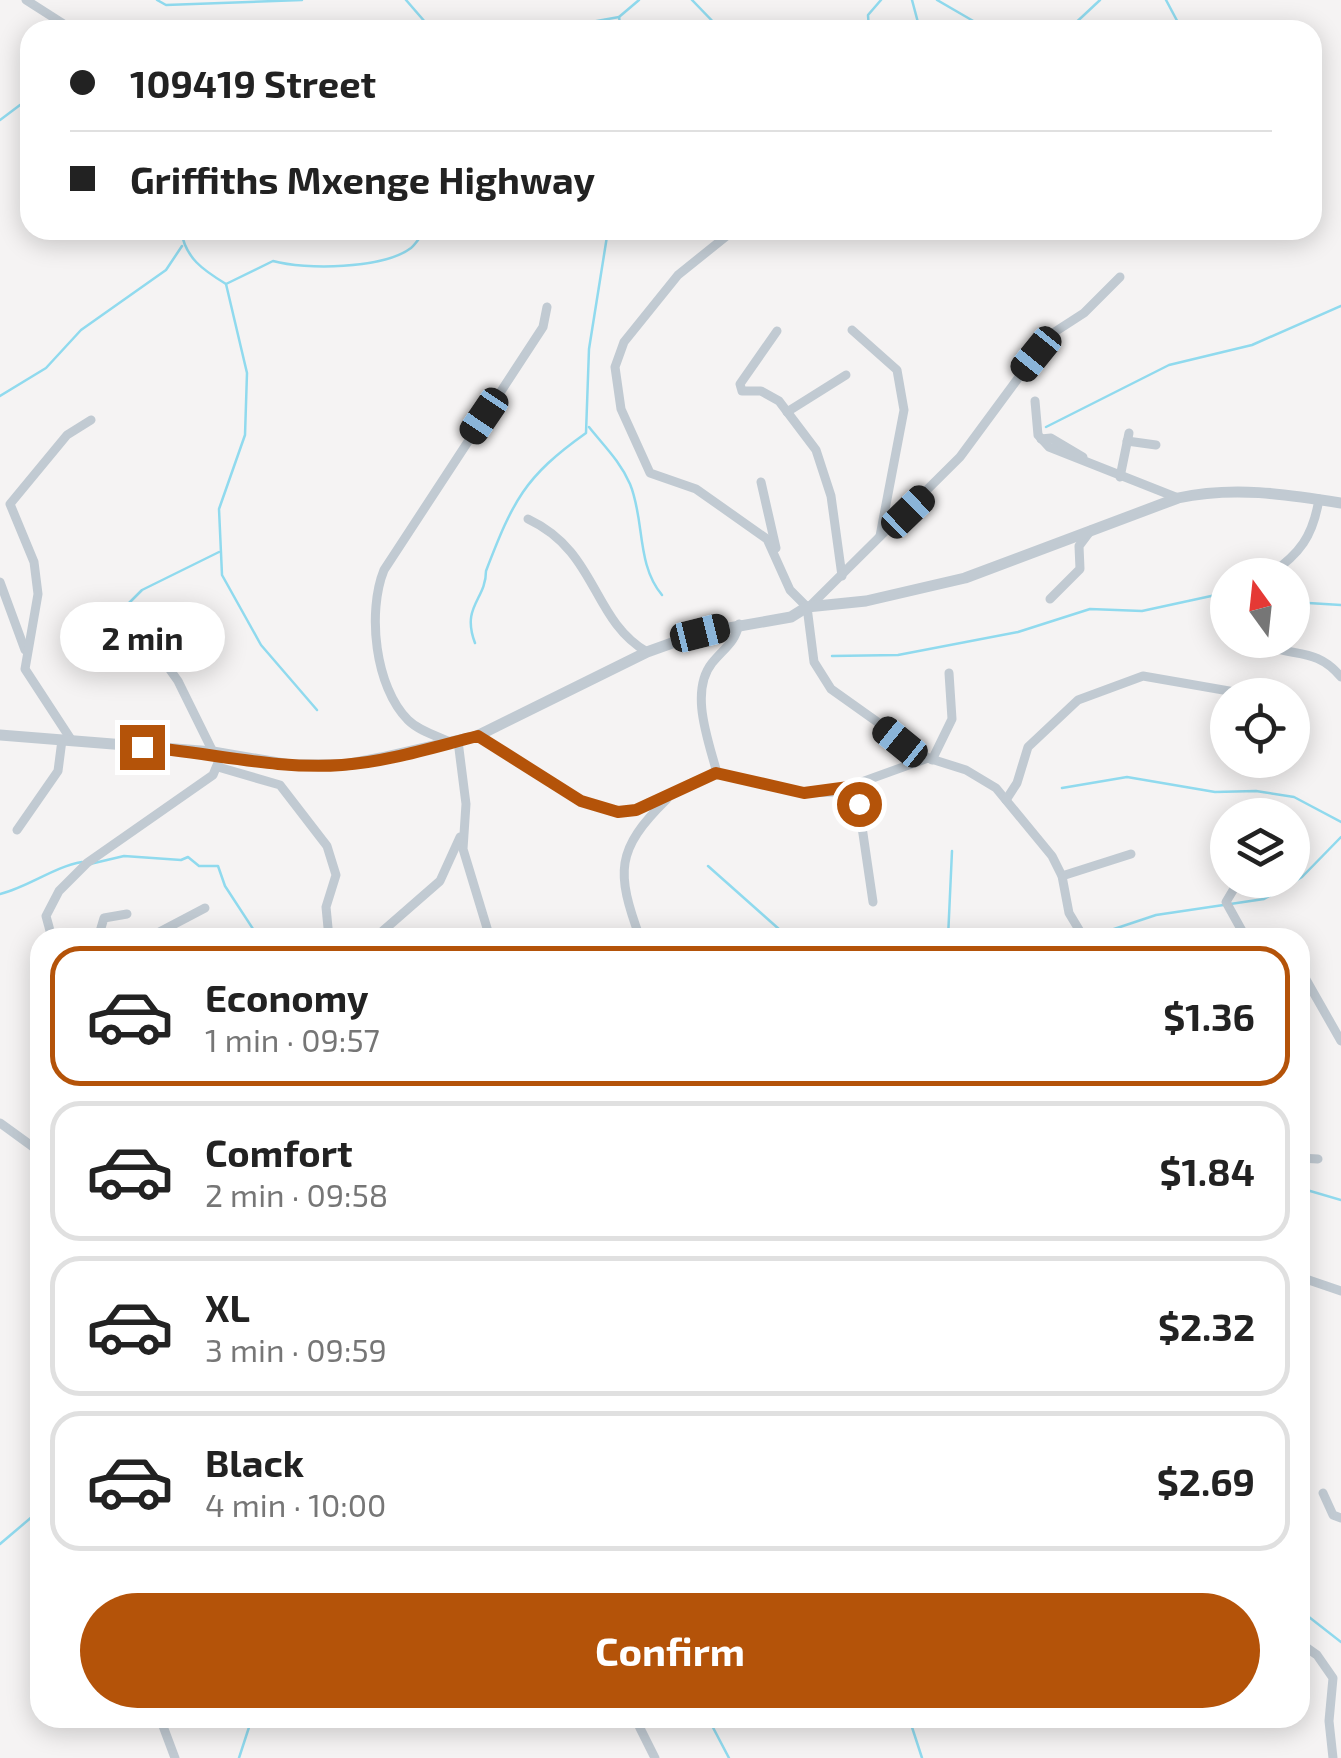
<!DOCTYPE html>
<meta charset="utf-8">
<style>
:root{--surface:#fff;--page:#f6f6f6;--text:#222;--muted:#767676;--line:#e0e0e0;--accent:#b45309}
body{margin:0;font-family:"Exo 2",sans-serif;background:var(--page);color:var(--text);height:100vh;display:flex;flex-direction:column;font-size:38px;white-space:nowrap}
*{box-sizing:border-box;margin:0}
p{font-size:32px;color:var(--muted)}
.icon{flex:none;width:55px;height:55px;fill:none;stroke:currentColor;stroke-width:2;stroke-linecap:round;stroke-linejoin:round}
.map{position:relative;flex:1;overflow:hidden}
.panel{position:absolute;left:30px;top:928px;width:1280px;height:800px;display:flex;flex-direction:column;background:var(--surface);border-radius:30px;box-shadow:0 5px 25px #0003}
.panel>*{flex:none}
.top-card{position:absolute;left:20px;top:20px;width:1302px;height:220px;border-radius:30px;box-shadow:0 5px 25px #0003;display:grid;align-content:center;height:220px;padding:0 50px;background:var(--surface)}
.needle{width:65px;rotate:345deg}
.fabs{position:absolute;left:1210px;top:558px;display:grid;gap:20px}
.fabs a{display:grid;place-items:center;width:100px;height:100px;border-radius:50%;background:var(--surface);box-shadow:0 5px 25px #0003;font-size:50px}
.end{position:absolute;width:45px;height:45px;margin:-22px;border:12px solid #b45309;background:#fff;box-shadow:0 0 0 5px #fff}
.from{border-radius:50%}
.bubble{position:absolute;height:70px;border-radius:35px;background:var(--surface);box-shadow:0 5px 25px #0003;font-size:32px;font-weight:700;line-height:70px;text-align:center}
.car{position:absolute;width:30px;height:60px;margin:-30px -15px;border-radius:12px;box-shadow:0 0 8px 2px #0007;background:linear-gradient(#222 24%,#8ab4d8 0 40%,#222 0 76%,#8ab4d8 0 86%,#222 0)}
.top-card b{display:flex;align-items:center;gap:35px;height:95px;font-size:38px}
.top-card b+b{border-top:2px solid var(--line)}
.top-card i{width:25px;height:25px;background:var(--text)}
ul{padding:18px 0 0;list-style:none}
li{display:flex;align-items:center;gap:30px;height:140px;margin:0 20px 15px;padding:0 30px;border:5px solid var(--line);border-radius:30px}
li div{flex:1}
li b{display:block;font-size:38px}
li em{font-style:normal;font-weight:700}
li.active{border-color:var(--accent)}
li>.icon{width:90px;height:90px;stroke-width:1.5}
.cta{display:flex;gap:20px;margin-top:auto;padding:20px 50px}
.cta a{flex:1;height:115px;border-radius:60px;background:var(--accent);color:#fff;font-size:40px;font-weight:700;line-height:115px;text-align:center}
.map>svg:first-child{display:block}
.lines{fill:none;stroke-linecap:round;stroke-linejoin:round}
.stream{stroke:#90daee;stroke-width:2.5}
.minor{stroke:#c1cad2;stroke-width:9}
.tertiary{stroke:#c1cad2;stroke-width:11}
.route{stroke:#b45309;stroke-width:12}
</style>
<div class="map">
<svg width="1341" height="1758" viewBox="0 0 1341 1758">
<rect width="100%" height="100%" fill="#f5f3f3"/>
<g class="lines">
<g class="stream">
<path d="M157,0L166,5L302,0"/>
<path d="M406,0L432,30"/>
<path d="M692,0L721,30"/>
<path d="M912,0L920,30"/>
<path d="M937,0L975,22L1055,30"/>
<path d="M1166,0L1182,30"/>
<path d="M619,17L621,30"/>
<path d="M547,30L619,17L639,0"/>
<path d="M869,30L868,15L881,0"/>
<path d="M1068,30L1100,0"/>
<path d="M0,120L20,105L30,104"/>
<path d="M181,230C185,258 203,270 226,284L273,261C305,270 383,269 411,248C416,244 421,235 426,230"/>
<path d="M226,284L247,373L245,435L219,509L222,575L261,645L317,710"/>
<path d="M0,396L46,368L81,330L166,270L182,246"/>
<path d="M589,427C604,446 620,461 630,484C645,520 636,564 662,595"/>
<path d="M1046,427L1169,365L1252,345L1341,306"/>
<path d="M1292,602L1341,605"/>
<path d="M102,630L142,590L219,552"/>
<path d="M475,643C461,606 486,600 486,571C513,501 524,477 586,433L589,349L608,230"/>
<path d="M832,656L898,655L1018,632L1090,609L1142,611L1225,593"/>
<path d="M1062,788L1127,777L1215,792L1256,791L1294,797L1341,822"/>
<path d="M90,864L124,856L181,860L188,857L199,866H218L225,886L259,938"/>
<path d="M708,866L789,938"/>
<path d="M0,894C29,887 53,867 82,862"/>
<path d="M1111,930L1156,915L1264,899L1302,877L1341,837"/>
<path d="M948,938L952,851"/>
<path d="M1300,1188L1341,1200"/>
<path d="M0,1544L40,1510"/>
<path d="M1300,1610L1341,1642"/>
<path d="M708,1718L729,1758"/>
<path d="M909,1718L922,1758"/>
<path d="M239,1758L252,1718"/>
</g>
<g class="minor">
<path d="M26,0L73,30"/>
<path d="M734,230L678,275L624,342L615,367L621,409L650,473L696,489L767,539L790,590L807,607L814,662L831,689L928,758"/>
<path d="M893,230L907,235L913,230"/>
<path d="M852,330L897,370L904,410L880,536"/>
<path d="M777,331L740,384L742,391H761L779,401L816,450L831,496L842,576"/>
<path d="M1035,401L1038,435L1049,447L1178,498"/>
<path d="M787,412L846,375"/>
<path d="M1041,439L1051,438L1083,457"/>
<path d="M1127,441L1156,445"/>
<path d="M1120,477L1129,433"/>
<path d="M761,482L776,548"/>
<path d="M528,519C598,552 591,619 647,652"/>
<path d="M1269,575C1300,554 1313,536 1319,499"/>
<path d="M0,582L25,650"/>
<path d="M1228,588V592"/>
<path d="M1050,599L1080,569L1079,546L1091,530"/>
<path d="M810,606L960,457L1050,335L1084,313L1120,277"/>
<path d="M1259,640C1288,660 1314,644 1341,677"/>
<path d="M151,643L178,681L213,752"/>
<path d="M477,736L581,801L618,811L637,810L717,773L804,793L834,792L928,758L966,770L996,788L1052,856L1062,876L1069,913L1084,938"/>
<path d="M72,741L25,669L38,594L34,562L10,504L67,435L91,420"/>
<path d="M458,741L466,804L463,849L490,938"/>
<path d="M450,742C437,736 419,731 408,720C375,687 367,612 384,570L543,327L547,307"/>
<path d="M932,760L952,719L949,673"/>
<path d="M218,767L280,785L327,846L336,875L326,907L329,938"/>
<path d="M717,773C709,742 689,692 712,663C723,649 735,643 739,624"/>
<path d="M856,786L873,902"/>
<path d="M1006,800L1017,783L1028,747L1078,700L1143,676L1252,695"/>
<path d="M17,830L58,771L62,740"/>
<path d="M1062,876L1131,854"/>
<path d="M1238,882L1226,902L1246,938"/>
<path d="M377,936L440,881L460,837"/>
<path d="M52,938L46,916L59,891L87,863L213,775L222,753"/>
<path d="M98,938L104,918L127,914"/>
<path d="M148,938L205,908"/>
<path d="M640,938C616,872 615,850 667,799"/>
<path d="M1300,969L1341,1041"/>
<path d="M0,1123L40,1152"/>
<path d="M1300,1158L1318,1159"/>
<path d="M1300,1277L1341,1291"/>
<path d="M1323,1493L1333,1515L1341,1518"/>
<path d="M1300,1643L1317,1655L1333,1678L1329,1721L1333,1758"/>
<path d="M160,1718L175,1758"/>
<path d="M635,1718L655,1758"/>
</g>
<path class="tertiary" d="M0,735L213,752L290,765H345L381,758L477,736L647,652L700,633L791,617L807,607L866,601L965,578L1178,498C1233,486 1285,494 1341,503"/>
</g>
<g class="lines">
<path class="route" d="M142,747C208,752 276,770 342,765C387,762 434,747 478,736L581,801L618,812L636,810L716,773L804,793L856,786L859,804"/>
</g>
</svg>
<div class="fabs">
<a><svg class="needle" viewBox="-14 -14 28 28"><path d="M0-13l5 13h-10z" fill="#e53935"/><path d="M0 13l5-13h-10z" fill="#767676"/></svg></a>
<a><svg class="icon" aria-label="locate" viewBox="0 0 24 24"><circle cx="12" cy="12" r="6"/><path d="M12 2v4M12 18v4M2 12h4M18 12h4"/></svg></a>
<a><svg class="icon" aria-label="layers" viewBox="0 0 24 24"><path d="M12 4l9 5-9 5-9-5zM3 14l9 5 9-5"/></svg></a>
</div>
<i class="end from" style="left:859px;top:804px"></i>
<i class="end" style="left:142px;top:747px"></i>
<div class="bubble" style="left:60px;top:602px;width:165px">2 min</div>
<i class="car" style="left:1036px;top:354px;rotate:219deg"></i>
<i class="car" style="left:484px;top:416px;rotate:214deg"></i>
<i class="car" style="left:908px;top:512px;rotate:46deg"></i>
<i class="car" style="left:700px;top:633px;rotate:76deg"></i>
<i class="car" style="left:900px;top:742px;rotate:309deg"></i>
<div class="top-card">
<b><i class="from"></i>109419 Street</b>
<b><i></i>Griffiths Mxenge Highway</b>
</div>
<section class="panel">
<ul>
<li class="active"><svg class="icon" aria-label="car" viewBox="0 0 24 24"><path d="M5 17H2v-5l4-1 3-4h7l3 4 3 1v5h-3M9 17h6M6 11h13"/><circle cx="7" cy="17" r="2"/><circle cx="17" cy="17" r="2"/></svg><div><b>Economy</b><p>1 min · 09:57</p></div><em>$1.36</em></li>
<li><svg class="icon" aria-label="car" viewBox="0 0 24 24"><path d="M5 17H2v-5l4-1 3-4h7l3 4 3 1v5h-3M9 17h6M6 11h13"/><circle cx="7" cy="17" r="2"/><circle cx="17" cy="17" r="2"/></svg><div><b>Comfort</b><p>2 min · 09:58</p></div><em>$1.84</em></li>
<li><svg class="icon" aria-label="car" viewBox="0 0 24 24"><path d="M5 17H2v-5l4-1 3-4h7l3 4 3 1v5h-3M9 17h6M6 11h13"/><circle cx="7" cy="17" r="2"/><circle cx="17" cy="17" r="2"/></svg><div><b>XL</b><p>3 min · 09:59</p></div><em>$2.32</em></li>
<li><svg class="icon" aria-label="car" viewBox="0 0 24 24"><path d="M5 17H2v-5l4-1 3-4h7l3 4 3 1v5h-3M9 17h6M6 11h13"/><circle cx="7" cy="17" r="2"/><circle cx="17" cy="17" r="2"/></svg><div><b>Black</b><p>4 min · 10:00</p></div><em>$2.69</em></li>
</ul>
<div class="cta"><a>Confirm</a></div>
</section>
</div>
